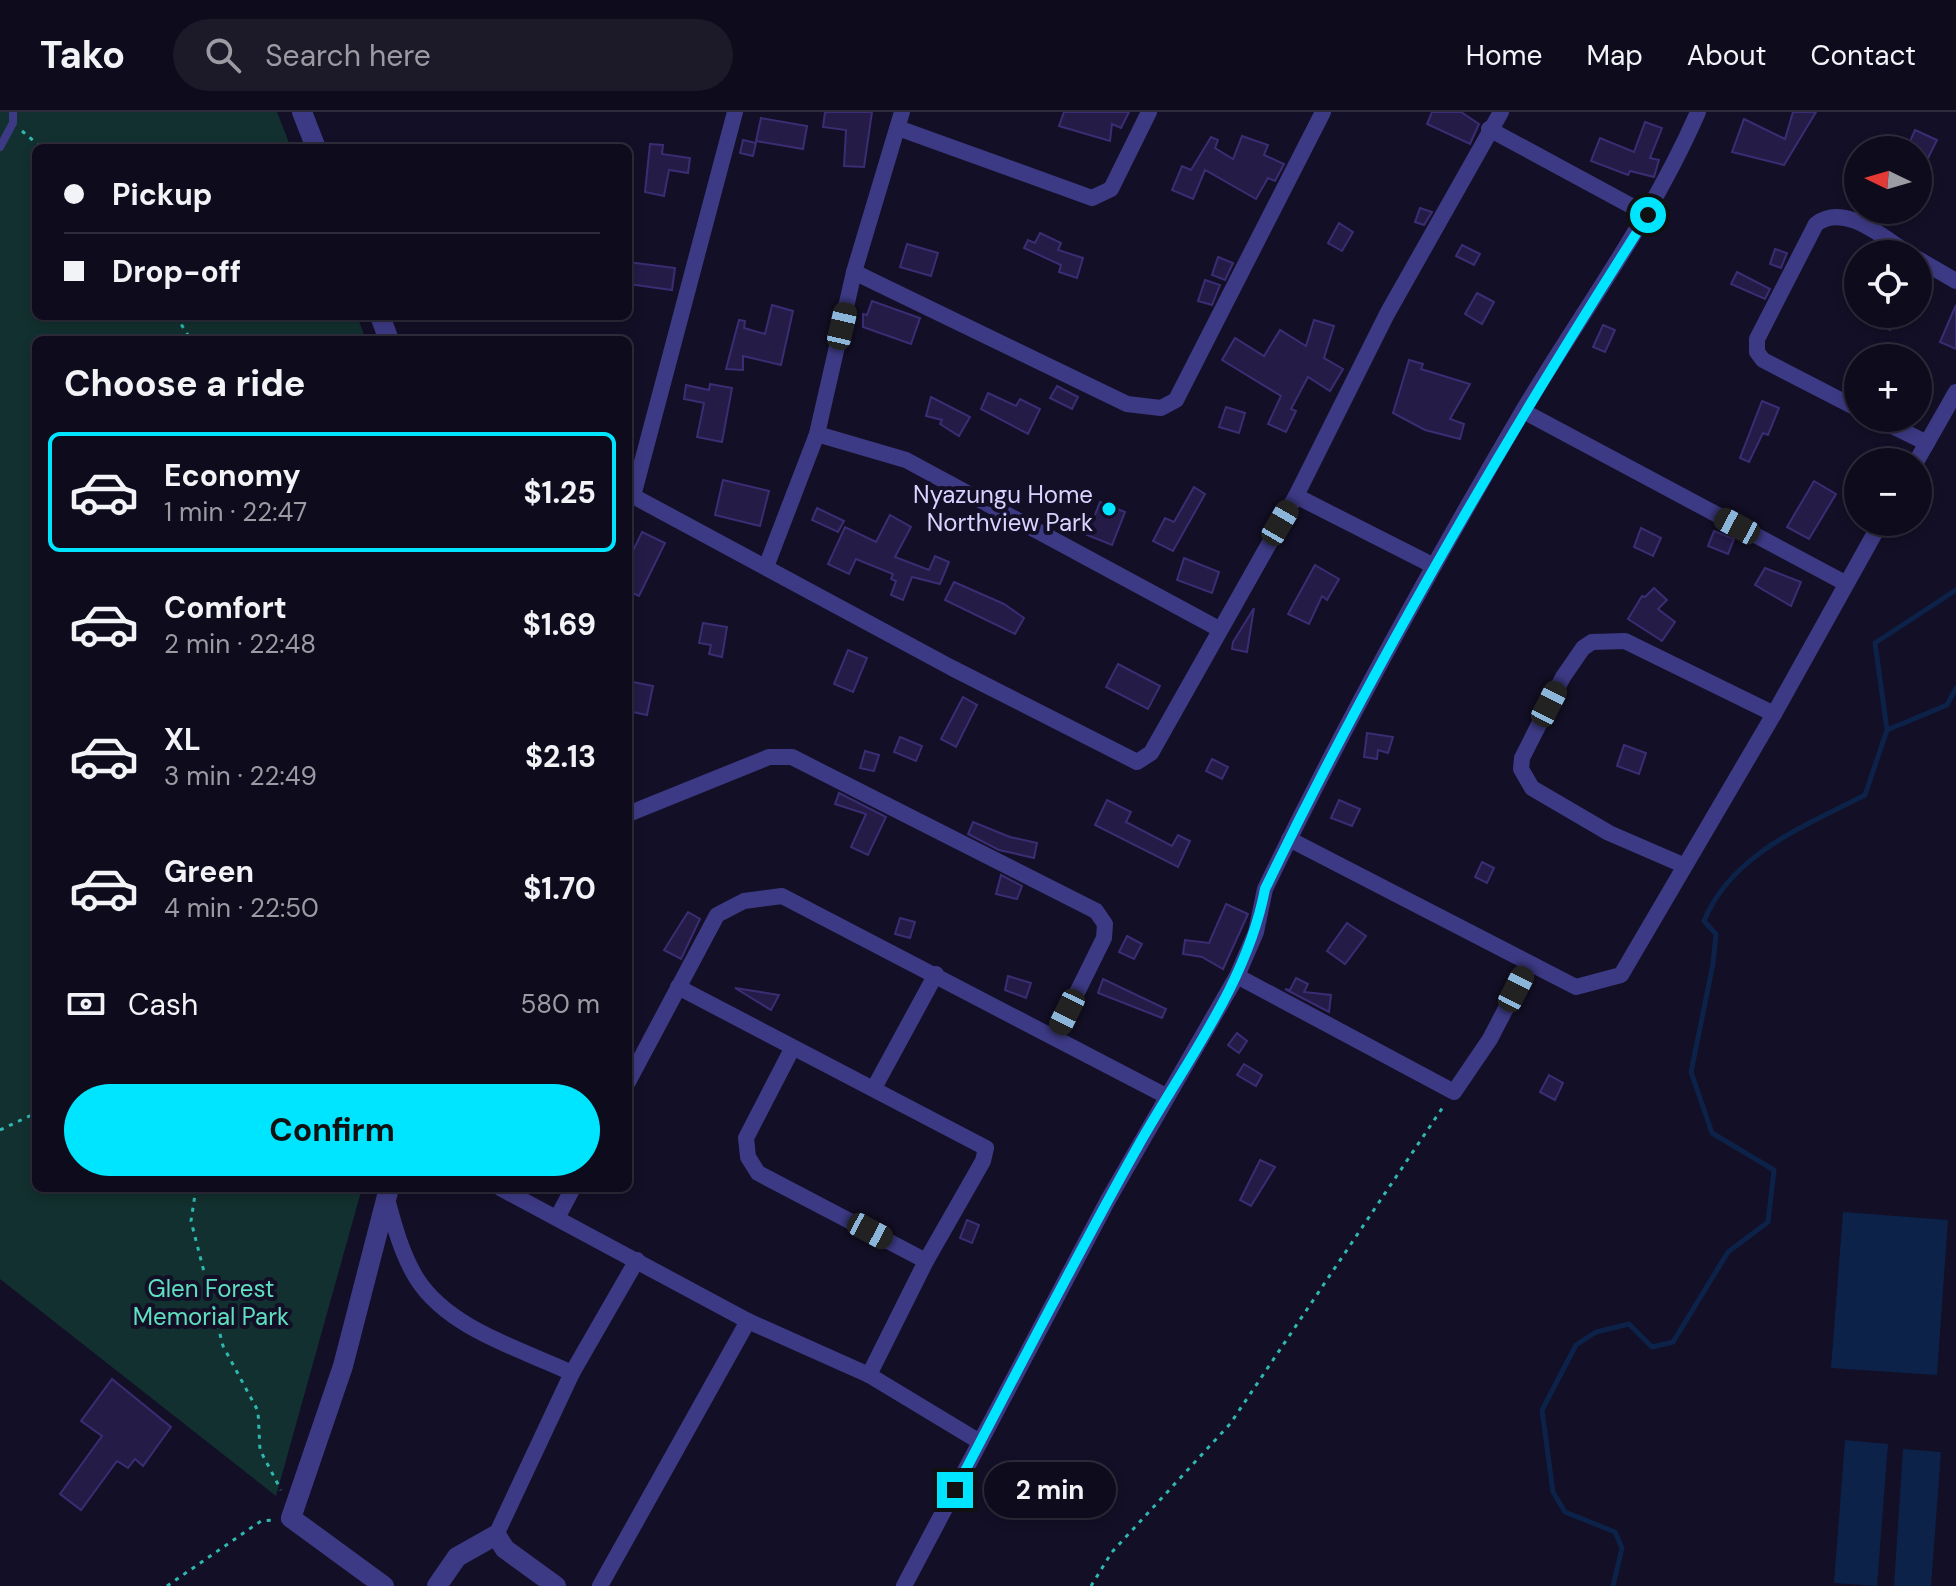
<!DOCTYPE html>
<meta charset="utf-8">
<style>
:root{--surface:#0e0b1c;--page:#1c1929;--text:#f1f3f6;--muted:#9b9ba3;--line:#2e2b3b;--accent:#00e5ff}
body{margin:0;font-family:"DM Sans",sans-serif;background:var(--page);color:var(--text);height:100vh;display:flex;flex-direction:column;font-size:30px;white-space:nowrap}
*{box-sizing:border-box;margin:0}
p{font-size:26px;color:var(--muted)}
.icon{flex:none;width:44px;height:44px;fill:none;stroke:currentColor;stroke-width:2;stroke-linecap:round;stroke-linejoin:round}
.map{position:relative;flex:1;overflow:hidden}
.drawer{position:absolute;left:32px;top:224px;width:600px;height:856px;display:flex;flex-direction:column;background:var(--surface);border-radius:12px;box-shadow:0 4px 12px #0003,0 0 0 2px var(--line)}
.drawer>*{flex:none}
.banner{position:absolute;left:32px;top:32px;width:600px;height:176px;border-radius:12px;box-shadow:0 4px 12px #0003,0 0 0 2px var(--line);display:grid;align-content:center;height:176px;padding:0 32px;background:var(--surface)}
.needle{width:52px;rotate:275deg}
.buttons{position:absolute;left:1844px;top:24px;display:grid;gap:16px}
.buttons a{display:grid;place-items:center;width:88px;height:88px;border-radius:50%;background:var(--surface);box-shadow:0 4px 12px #0003,0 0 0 2px var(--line);font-size:40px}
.end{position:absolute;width:36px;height:36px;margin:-18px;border:10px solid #00e5ff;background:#111;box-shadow:0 0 0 4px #111}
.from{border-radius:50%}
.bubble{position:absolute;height:56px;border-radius:28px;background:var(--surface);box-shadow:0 4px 12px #0003,0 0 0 2px var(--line);font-size:26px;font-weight:700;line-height:56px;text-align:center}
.car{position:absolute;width:24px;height:48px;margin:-24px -12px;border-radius:10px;box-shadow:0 0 6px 2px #0007;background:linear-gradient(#222 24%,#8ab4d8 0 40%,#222 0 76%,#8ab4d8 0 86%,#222 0)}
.banner b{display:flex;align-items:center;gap:28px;height:76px;font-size:30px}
.banner b+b{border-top:2px solid var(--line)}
.banner i{width:20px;height:20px;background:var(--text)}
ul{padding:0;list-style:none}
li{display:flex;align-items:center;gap:24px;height:120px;margin:0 16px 12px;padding:0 16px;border:4px solid transparent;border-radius:12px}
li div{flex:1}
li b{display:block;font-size:30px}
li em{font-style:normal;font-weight:700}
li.active{border-color:var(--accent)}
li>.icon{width:72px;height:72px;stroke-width:1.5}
h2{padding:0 32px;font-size:36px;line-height:96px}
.pay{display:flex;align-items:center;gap:20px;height:88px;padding:0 32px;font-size:30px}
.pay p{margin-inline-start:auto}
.cta{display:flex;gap:16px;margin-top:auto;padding:16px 32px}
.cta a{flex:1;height:92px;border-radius:48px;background:var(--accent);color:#111;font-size:32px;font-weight:700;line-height:92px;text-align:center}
header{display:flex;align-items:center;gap:48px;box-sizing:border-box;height:112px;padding:0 40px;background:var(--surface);border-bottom:2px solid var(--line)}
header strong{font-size:38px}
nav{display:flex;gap:44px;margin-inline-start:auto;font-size:28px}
.search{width:560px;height:72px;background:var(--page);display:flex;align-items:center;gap:20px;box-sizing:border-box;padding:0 28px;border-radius:44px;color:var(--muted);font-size:30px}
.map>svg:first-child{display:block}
.green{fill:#12302f}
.water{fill:#0c2248}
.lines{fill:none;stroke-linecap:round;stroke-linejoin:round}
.stream{stroke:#0c2248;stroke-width:5}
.building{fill:#241b47;stroke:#3b2d73;stroke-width:2}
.path{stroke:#2fb8b0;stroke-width:3;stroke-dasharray:4 6;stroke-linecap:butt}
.service{stroke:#3d3a85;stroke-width:8}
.minor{stroke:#3d3a85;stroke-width:16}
.tertiary{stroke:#3d3a85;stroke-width:20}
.route{stroke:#00e5ff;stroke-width:10}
.poi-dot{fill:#00e5ff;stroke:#130f26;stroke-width:3}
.labels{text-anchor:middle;stroke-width:8;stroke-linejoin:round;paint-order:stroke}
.poi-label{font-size:24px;fill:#d9d4ff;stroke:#130f26;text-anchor:end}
.park-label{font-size:24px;fill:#5fe0c0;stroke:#130f26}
</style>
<header>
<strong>Tako</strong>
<div class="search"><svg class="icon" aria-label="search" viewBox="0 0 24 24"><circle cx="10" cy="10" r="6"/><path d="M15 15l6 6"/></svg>Search here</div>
<nav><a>Home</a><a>Map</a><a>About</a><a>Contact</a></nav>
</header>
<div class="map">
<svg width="1956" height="1474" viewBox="0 0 1956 1474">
<rect width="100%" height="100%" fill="#130f26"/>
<path class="green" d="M0,0H277L291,36H36V204H357L366,228H36V1076H362L276,1384L0,1167Z"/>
<g class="water">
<path d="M1843,1100L1948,1108L1937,1263L1831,1256Z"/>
<path d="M1845,1328L1888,1332L1877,1474L1834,1471Z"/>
<path d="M1903,1337L1941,1340L1931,1474H1894Z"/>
</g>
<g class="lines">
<g class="stream">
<path d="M1887,618L1875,531L1956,478"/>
<path d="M1613,1474L1622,1436L1615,1420L1565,1400L1553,1380L1542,1298L1576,1233L1596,1220L1629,1212L1652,1235L1673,1230L1728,1140L1768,1110L1774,1058L1712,1021L1691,960L1713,852L1716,822L1704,809C1731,742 1805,714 1865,683L1887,618L1947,593L1956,576"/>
</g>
</g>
<g class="building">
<path d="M825,0H872L864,55L844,54L846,18L823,15Z"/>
<path d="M1064,0H1129L1121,16L1112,12L1110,29L1059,14Z"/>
<path d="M1432,0H1461L1479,12L1470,32L1427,12Z"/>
<path d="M1793,0H1816L1784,53L1732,40L1744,7L1785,27Z"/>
<path d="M761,6L807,14L803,37L756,29Z"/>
<path d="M1645,10L1662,16L1650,46L1659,48L1654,65L1630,59L1628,63L1591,49L1600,26L1634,40Z"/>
<path d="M1915,18L1937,28L1928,46L1918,38L1907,36Z"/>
<path d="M1242,24L1268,33L1264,43L1284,52L1275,69L1268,66L1256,87L1205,58L1193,87L1172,78L1182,54L1191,58L1211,25L1218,28L1215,36L1233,47Z"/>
<path d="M743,28L756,31L753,44L740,41Z"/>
<path d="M650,32L663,33L662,42L690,46L688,61L669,58L664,84L645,80Z"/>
<path d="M1420,96L1432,100L1424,113L1415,110Z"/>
<path d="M1339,111L1353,120L1342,139L1328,131Z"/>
<path d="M1040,121L1061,131L1058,138L1083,146L1077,166L1059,160L1061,153L1024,136L1028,128L1035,131Z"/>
<path d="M907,132L938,141L931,164L900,155Z"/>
<path d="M1462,133L1480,142L1474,153L1456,144Z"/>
<path d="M1775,137L1787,141L1781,156L1770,152Z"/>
<path d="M1218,145L1233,151L1225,168L1212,163Z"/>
<path d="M628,150L675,156L672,178L628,172Z"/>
<path d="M1737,160L1770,177L1765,187L1731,172Z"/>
<path d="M1205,168L1220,173L1212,193L1198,189Z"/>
<path d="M1477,181L1494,190L1482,212L1465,202Z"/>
<path d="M872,189L920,206L911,232L863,215V202L867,203Z"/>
<path d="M772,193L793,199L781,253L743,244V258L726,257L739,208L745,209L744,216L765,222Z"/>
<path d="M1956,193V237L1940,230Z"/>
<path d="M1882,202H1896L1890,218L1878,213Z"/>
<path d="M1314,208L1334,214L1324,246L1343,257L1330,279L1308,265L1291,297L1296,299L1286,320L1268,312L1281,284L1222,248L1235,226L1264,244L1280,218L1306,234Z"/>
<path d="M1603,213L1615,218L1605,240L1593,235Z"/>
<path d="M1409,248L1423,252L1421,257L1470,272L1450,307L1464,312L1460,327L1425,318L1393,301Z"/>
<path d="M710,272L732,276L722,330L697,325L704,291L684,287L686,273L709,278Z"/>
<path d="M1057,274L1078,285L1072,297L1050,286Z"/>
<path d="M988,281L1016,294L1020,287L1040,297L1028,322L981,297Z"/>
<path d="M931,285L970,305L959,324L940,312L942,308L926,304Z"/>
<path d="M1762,289L1779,296L1768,323L1763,321L1749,350L1740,346Z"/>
<path d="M1226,295L1245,301L1239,321L1219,315Z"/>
<path d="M723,368L769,379L760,414L715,403Z"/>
<path d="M1814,369L1836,382L1809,427L1787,415Z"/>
<path d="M1194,375L1205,382L1173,439L1153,429L1165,406L1174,410Z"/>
<path d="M1100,390L1125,400L1112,433L1087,423Z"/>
<path d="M817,396L844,409L838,420L812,408Z"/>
<path d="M890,403L911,415L895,445L929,458L935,444L949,450L940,472L912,465L903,488L891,483L896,469L891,467L893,462L856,447L849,462L828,452L845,415L876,430Z"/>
<path d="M1641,416L1661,426L1653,444L1634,435Z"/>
<path d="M1714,419L1734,427L1728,442L1708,434Z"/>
<path d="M642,420L665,431L639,484L628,479V449Z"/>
<path d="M1184,446L1219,460L1212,481L1177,468Z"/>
<path d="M1315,453L1339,467L1327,488L1322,484L1309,512L1288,502Z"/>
<path d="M1765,456L1801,470L1791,494L1755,473Z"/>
<path d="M954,470L1004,492L1024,506L1015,522L945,488Z"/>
<path d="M1654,476L1667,488L1658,497L1675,510L1662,529L1628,507L1642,484L1645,485Z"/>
<path d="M1254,496L1247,540L1232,537L1233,530Z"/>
<path d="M703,511L727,515L722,545L709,542L711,533L699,531Z"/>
<path d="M848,538L867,546L853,580L834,572Z"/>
<path d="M1118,552L1160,574L1148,597L1106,575Z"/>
<path d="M628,569L653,574L647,603L628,599Z"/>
<path d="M963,585L977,593L956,635L941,627Z"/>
<path d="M1367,621L1393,625L1388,641L1378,638L1377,647L1364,645Z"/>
<path d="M900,625L922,634L916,649L894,640Z"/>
<path d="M1624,633L1646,641L1639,662L1617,654Z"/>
<path d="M865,639L879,643L874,659L860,656Z"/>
<path d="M1212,647L1228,655L1222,667L1206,659Z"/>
<path d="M839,681L886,705L868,743L851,735L866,702L835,692Z"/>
<path d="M1107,688L1131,700L1126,710L1172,734L1178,723L1190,729L1178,755L1095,713Z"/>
<path d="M1339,688L1360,697L1352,714L1331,706Z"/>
<path d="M973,710L1010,725L1037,731L1034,746L999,738L968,722Z"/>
<path d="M1482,750L1494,756L1487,771L1475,765Z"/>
<path d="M1001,763L1022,774L1017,787L996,782Z"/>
<path d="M1226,792L1248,802L1223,857L1202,845L1183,842L1185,828L1209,831Z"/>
<path d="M688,800L700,807L681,847L664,838Z"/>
<path d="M900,806L915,810L910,826L895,822Z"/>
<path d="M1347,811L1366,824L1345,852L1327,839Z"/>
<path d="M1127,824L1142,832L1134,847L1119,840Z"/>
<path d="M1008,864L1031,871L1026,886L1005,878Z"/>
<path d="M1296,866L1308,872L1304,880L1331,883L1329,900L1285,877L1290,878Z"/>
<path d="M1103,867L1166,897L1162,906L1098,881Z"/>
<path d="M735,876L779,883L771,898Z"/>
<path d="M1237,921L1247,929L1239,941L1228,933Z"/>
<path d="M1244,952L1262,963L1256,974L1237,963Z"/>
<path d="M1549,963L1563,971L1555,988L1540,980Z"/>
<path d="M1260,1048L1275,1055L1251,1094L1240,1088Z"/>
<path d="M967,1108L979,1113L972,1131L960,1126Z"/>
<path d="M112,1267L171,1315L143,1354L135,1347L128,1356L117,1349L81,1398L60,1382L102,1324L81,1309Z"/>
</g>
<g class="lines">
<g class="path">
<path d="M22,19L42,36"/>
<path d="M176,204L191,228"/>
<path d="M0,1018L36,1001"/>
<path d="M196,1076L191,1109L223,1234L258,1299L260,1338L281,1378"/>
<path d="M167,1474L261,1409L275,1408"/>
<path d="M1091,1474L1112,1440L1230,1312L1443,995"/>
</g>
<path class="service" d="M0,35L13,11V0"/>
<g class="minor">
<path d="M735,0L633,384L952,556L1137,650L1151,641L1296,384L1387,202L1501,0"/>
<path d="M898,16L1092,86L1111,77L1149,0"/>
<path d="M1489,17L1648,103"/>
<path d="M1918,147L1956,169"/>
<path d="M854,160L1127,292L1161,296L1176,288L1323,0"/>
<path d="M1858,297L1763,248L1757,240V227L1816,112C1845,90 1883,126 1910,142"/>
<path d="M1523,299L1845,471"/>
<path d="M1876,306L1927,331"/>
<path d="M817,322L906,348L1219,517"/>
<path d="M1916,350L1956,280"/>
<path d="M1296,384L1434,454"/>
<path d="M766,455L817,322L854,160L902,0"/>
<path d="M628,702L769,645H792L1096,799L1105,812L1104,826L1055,925"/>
<path d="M1289,727L1576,875L1621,863L1774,602L1881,410"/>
<path d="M1683,753L1609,721L1532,676L1521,657L1522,646L1563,565L1583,536L1592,530L1625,529L1774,602"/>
<path d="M1529,852L1490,927L1454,980L1237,864L1256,820L1265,777C1343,615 1430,457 1521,302C1581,201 1651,108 1698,0"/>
<path d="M678,875L986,1036L983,1049L926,1149L869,1263"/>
<path d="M792,937L746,1026L748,1045L758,1061L926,1149"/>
<path d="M628,970L717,803L744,789L782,784L1166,984"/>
<path d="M874,976L936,862"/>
<path d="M500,1076L748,1209L869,1263L980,1330"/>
<path d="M387,1087C394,1113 402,1143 417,1167C449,1217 521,1237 572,1261"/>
<path d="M557,1106L573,1076"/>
<path d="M496,1423L572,1261L637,1148"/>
<path d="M600,1474L748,1209"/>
<path d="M904,1474L1108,1088L1237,864"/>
</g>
<g class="tertiary">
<path d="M302,0L316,36"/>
<path d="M380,204L389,228"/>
<path d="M384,1474L291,1406L343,1254L389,1076"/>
<path d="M437,1474L457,1445L496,1423L505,1437L556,1474"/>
</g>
</g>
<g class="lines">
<path class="route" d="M955,1378C1015,1264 1074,1148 1137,1036C1184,952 1247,872 1265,777C1378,543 1509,320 1648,103"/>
</g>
<circle class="poi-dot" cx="1109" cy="397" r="8"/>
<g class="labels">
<g class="poi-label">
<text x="1093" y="391">Nyazungu Home<tspan x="1093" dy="28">Northview Park</tspan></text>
</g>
<g class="park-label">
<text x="211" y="1185">Glen Forest<tspan x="211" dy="28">Memorial Park</tspan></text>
</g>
</g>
</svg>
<div class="buttons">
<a><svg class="needle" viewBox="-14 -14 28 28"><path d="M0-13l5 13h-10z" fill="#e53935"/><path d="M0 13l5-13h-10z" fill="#9b9ba3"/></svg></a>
<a><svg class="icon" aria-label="locate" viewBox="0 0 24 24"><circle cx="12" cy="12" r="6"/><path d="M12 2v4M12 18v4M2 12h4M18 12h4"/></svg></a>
<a>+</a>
<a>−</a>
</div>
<i class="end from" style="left:1648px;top:103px"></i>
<i class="end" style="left:955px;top:1378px"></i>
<div class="bubble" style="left:984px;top:1350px;width:132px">2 min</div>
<i class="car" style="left:842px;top:214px;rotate:13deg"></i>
<i class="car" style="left:1280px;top:411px;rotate:30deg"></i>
<i class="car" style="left:1737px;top:414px;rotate:298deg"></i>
<i class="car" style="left:1549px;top:592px;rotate:27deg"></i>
<i class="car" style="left:1516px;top:877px;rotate:27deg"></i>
<i class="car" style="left:1067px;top:900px;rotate:206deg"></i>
<i class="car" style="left:870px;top:1119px;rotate:118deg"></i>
<div class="banner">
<b><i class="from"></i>Pickup</b>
<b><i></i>Drop-off</b>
</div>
<section class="drawer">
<h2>Choose a ride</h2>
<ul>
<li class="active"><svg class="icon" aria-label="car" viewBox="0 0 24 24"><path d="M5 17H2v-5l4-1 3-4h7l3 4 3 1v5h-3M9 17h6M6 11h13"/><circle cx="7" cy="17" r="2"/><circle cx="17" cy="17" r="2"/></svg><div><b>Economy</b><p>1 min · 22:47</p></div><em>$1.25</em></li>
<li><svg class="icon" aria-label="car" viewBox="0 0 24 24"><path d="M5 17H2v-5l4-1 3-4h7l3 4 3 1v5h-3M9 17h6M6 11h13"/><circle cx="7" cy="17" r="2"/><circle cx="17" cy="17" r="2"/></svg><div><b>Comfort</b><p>2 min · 22:48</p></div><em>$1.69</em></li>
<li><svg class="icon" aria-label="car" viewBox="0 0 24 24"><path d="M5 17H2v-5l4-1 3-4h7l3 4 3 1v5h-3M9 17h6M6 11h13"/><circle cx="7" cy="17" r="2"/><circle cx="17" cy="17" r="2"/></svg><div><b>XL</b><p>3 min · 22:49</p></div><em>$2.13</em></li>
<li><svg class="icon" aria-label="car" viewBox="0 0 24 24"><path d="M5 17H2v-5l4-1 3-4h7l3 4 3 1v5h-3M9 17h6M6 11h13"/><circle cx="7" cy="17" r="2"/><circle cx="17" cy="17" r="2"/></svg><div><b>Green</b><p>4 min · 22:50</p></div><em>$1.70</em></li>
</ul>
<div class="pay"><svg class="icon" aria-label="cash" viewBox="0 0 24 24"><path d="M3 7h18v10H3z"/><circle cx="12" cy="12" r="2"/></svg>Cash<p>580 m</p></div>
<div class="cta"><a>Confirm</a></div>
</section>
</div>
